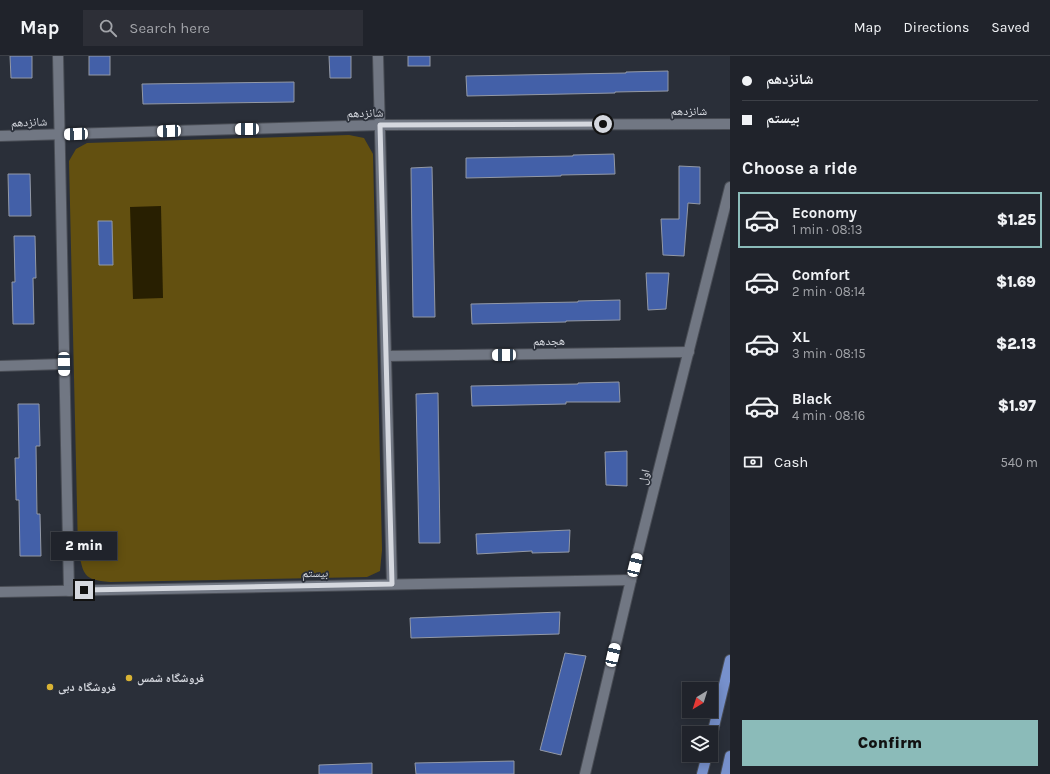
<!DOCTYPE html>
<meta charset="utf-8">
<style>
:root{--surface:#20232b;--page:#2d2f37;--text:#f1f3f6;--muted:#a2a4a9;--line:#3d4047;--accent:#8bbbb9}
body{margin:0;font-family:Karla,"Noto Naskh Arabic",sans-serif;background:var(--page);color:var(--text);height:100vh;display:flex;flex-direction:column;font-size:15px;white-space:nowrap}
*{box-sizing:border-box;margin:0}
p{font-size:13px;color:var(--muted)}
.icon{flex:none;width:22px;height:22px;fill:none;stroke:currentColor;stroke-width:2;stroke-linecap:round;stroke-linejoin:round}
.map{position:relative;flex:1;overflow:hidden}
.details{display:flex;flex-direction:column;background:var(--surface);width:320px}
.details>*{flex:none}
.top-card{display:grid;align-content:center;height:88px;padding:0 12px;background:var(--surface)}
.needle{width:26px;rotate:218deg}
.controls{position:absolute;left:682px;top:626px;display:grid;gap:8px}
.controls a{display:grid;place-items:center;width:36px;height:36px;border-radius:0px;background:var(--surface);box-shadow:0 2px 10px #0003,0 0 0 1px var(--line);font-size:20px}
.end{position:absolute;width:18px;height:18px;margin:-9px;border:5px solid #d5d8df;background:#111;box-shadow:0 0 0 2px #111}
.from{border-radius:50%}
.bubble{position:absolute;height:28px;border-radius:0px;background:var(--surface);box-shadow:0 2px 10px #0003,0 0 0 1px var(--line);font-size:13px;font-weight:800;line-height:28px;text-align:center}
.car{position:absolute;width:12px;height:24px;margin:-12px -6px;border-radius:5px;box-shadow:0 0 3px 1px #0007;background:linear-gradient(#fff 24%,#345 0 40%,#fff 0 76%,#345 0 86%,#fff 0)}
.top-card b{display:flex;align-items:center;gap:14px;height:38px;font-size:15px}
.top-card b+b{border-top:1px solid var(--line)}
.top-card i{width:10px;height:10px;background:var(--text)}
ul{padding:0;list-style:none}
li{display:flex;align-items:center;gap:12px;height:56px;margin:0 8px 6px;padding:0 4px;border:2px solid transparent;border-radius:0px}
li div{flex:1}
li b{display:block;font-size:15px}
li em{font-style:normal;font-weight:800}
li.active{border-color:var(--accent)}
li>.icon{width:36px;height:36px;stroke-width:1.5}
h2{padding:0 12px;font-size:18px;line-height:48px}
.pay{display:flex;align-items:center;gap:10px;height:44px;padding:0 12px;font-size:15px}
.pay p{margin-inline-start:auto}
.action{display:flex;gap:8px;margin-top:auto;padding:8px 12px}
.action a{flex:1;height:46px;border-radius:0px;background:var(--accent);color:#111;font-size:16px;font-weight:800;line-height:46px;text-align:center}
header{display:flex;align-items:center;gap:24px;box-sizing:border-box;height:56px;padding:0 20px;background:var(--surface);border-bottom:1px solid var(--line)}
header strong{font-size:19px}
nav{display:flex;gap:22px;margin-inline-start:auto;font-size:14px}
.search{width:280px;height:36px;background:var(--page);display:flex;align-items:center;gap:10px;box-sizing:border-box;padding:0 14px;border-radius:0px;color:var(--muted);font-size:15px}
main{display:flex;flex:1;min-height:0}
.map>svg:first-child{display:block}
.green{fill:#635010}
.water{fill:#281f01}
.building{fill:#4360a8;stroke:#9399a6}
.lines{fill:none;stroke-linecap:round;stroke-linejoin:round}
.minor-casing{stroke:#494d55;stroke-width:12}
.primary-casing{stroke:#494d55;stroke-width:12}
.minor{stroke:#717783;stroke-width:10}
.primary{stroke:#7791cd;stroke-width:10}
.route{stroke:#d5d8df;stroke-width:5}
.poi-dot{fill:#d9b334;stroke:#2a2f39;stroke-width:1.5}
.labels{text-anchor:middle;stroke-width:3.5;stroke-linejoin:round;paint-order:stroke}
.street-label{font-size:12px;fill:#d5d8df;stroke:#2a2f39}
.poi-label{font-size:12px;font-weight:bold;fill:#d5d8df;stroke:#2a2f39;text-anchor:start}
</style>
<header>
<strong>Map</strong>
<div class="search"><svg class="icon" aria-label="search" viewBox="0 0 24 24"><circle cx="10" cy="10" r="6"/><path d="M15 15l6 6"/></svg>Search here</div>
<nav><a>Map</a><a>Directions</a><a>Saved</a></nav>
</header>
<main>
<div class="map">
<svg width="730" height="718" viewBox="0 0 730 718">
<rect width="100%" height="100%" fill="#2a2f39"/>
<path class="green" d="M349,79L364,82L373,98L382,494L380,515L367,521L110,526C82,524 84,518 78,494L69,105L76,93L87,87Z"/>
<path class="water" d="M161,150L163,242L133,243L130,151Z"/>
<g class="building">
<path d="M10,0H32V22H11Z"/>
<rect x="89" y="0" width="21" height="19"/>
<path d="M329,0H351V22H330Z"/>
<rect x="408" y="0" width="22" height="10"/>
<path d="M668,15V35L615,36V37L467,40L466,20L626,17V16Z"/>
<path d="M294,26V46L143,48L142,28Z"/>
<path d="M614,98L615,118L561,119V120L466,122V102L573,100V99Z"/>
<path d="M679,110L700,111V148L688,147L684,200L663,199L661,163H679Z"/>
<path d="M432,111L435,261H413L411,112Z"/>
<path d="M8,118H30L31,160H9Z"/>
<path d="M98,165H112L113,209H99Z"/>
<path d="M14,180H35L36,222H33L34,268H13L12,226H15Z"/>
<path d="M646,217H669L666,253L648,254Z"/>
<path d="M620,244V264L566,265V266L472,268L471,248L578,246V245Z"/>
<path d="M619,326L620,346H566V348L472,350L471,330L578,328V327Z"/>
<path d="M438,337L440,487H419L416,338Z"/>
<path d="M18,348H39L40,390H36L37,458H40L41,500H20L19,444H16L15,402H19Z"/>
<path d="M627,395V430L606,429L605,396Z"/>
<path d="M570,474L569,496L532,497V495L477,498L476,478Z"/>
<path d="M560,556L559,578L411,582L410,562Z"/>
<path d="M565,597L586,600L561,699L540,694Z"/>
<path d="M514,705V718H416L415,707Z"/>
<path d="M372,707V718H319V709Z"/>
</g>
<g class="lines">
<defs>
<g id="minor">
<path d="M58,0L69,535"/>
<path d="M378,0L392,528"/>
<path d="M0,80L380,69L730,68"/>
<path d="M386,300L689,296"/>
<path d="M0,310L64,308"/>
<path d="M0,536L631,524"/>
<path d="M585,718L631,524L730,131"/>
</g>
<g id="primary">
<path d="M711,683L730,604"/>
<path d="M702,718L707,699"/>
<path d="M726,718L730,700"/>
</g>
</defs>
<use href="#minor" class="minor-casing"/>
<use href="#primary" class="primary-casing"/>
<use href="#minor" class="minor"/>
<use href="#primary" class="primary"/>
</g>
<g class="lines">
<path class="route" d="M84,534L392,528L380,69L603,68"/>
</g>
<g class="poi-dot">
<circle cx="129" cy="622" r="4"/>
<circle cx="50" cy="631" r="4"/>
</g>
<g class="labels">
<g class="street-label">
<text x="689" y="59">شانزدهم</text>
<text transform="translate(365 57) rotate(-1)" y="4">شانزدهم</text>
<text transform="translate(29 66) rotate(-2)" y="4">شانزدهم</text>
<text transform="translate(549 285) rotate(-1)" y="4">هجدهم</text>
<text transform="translate(644 421) rotate(-76)" y="4">اول</text>
<text transform="translate(315 517) rotate(-1)" y="4">بیستم</text>
</g>
<g class="poi-label">
<text x="137" y="626">فروشگاه شمس</text>
<text x="58" y="635">فروشگاه دبی</text>
</g>
</g>
</svg>
<div class="controls">
<a><svg class="needle" viewBox="-14 -14 28 28"><path d="M0-13l5 13h-10z" fill="#e53935"/><path d="M0 13l5-13h-10z" fill="#a2a4a9"/></svg></a>
<a><svg class="icon" aria-label="layers" viewBox="0 0 24 24"><path d="M12 4l9 5-9 5-9-5zM3 14l9 5 9-5"/></svg></a>
</div>
<i class="end from" style="left:603px;top:68px"></i>
<i class="end" style="left:84px;top:534px"></i>
<div class="bubble" style="left:51px;top:476px;width:66px">2 min</div>
<i class="car" style="left:247px;top:73px;rotate:269deg"></i>
<i class="car" style="left:169px;top:75px;rotate:268deg"></i>
<i class="car" style="left:76px;top:78px;rotate:268deg"></i>
<i class="car" style="left:504px;top:299px;rotate:269deg"></i>
<i class="car" style="left:64px;top:308px;rotate:179deg"></i>
<i class="car" style="left:635px;top:509px;rotate:14deg"></i>
<i class="car" style="left:613px;top:599px;rotate:13deg"></i>
</div>
<section class="details">
<div class="top-card">
<b><i class="from"></i>شانزدهم</b>
<b><i></i>بیستم</b>
</div>
<h2>Choose a ride</h2>
<ul>
<li class="active"><svg class="icon" aria-label="car" viewBox="0 0 24 24"><path d="M5 17H2v-5l4-1 3-4h7l3 4 3 1v5h-3M9 17h6M6 11h13"/><circle cx="7" cy="17" r="2"/><circle cx="17" cy="17" r="2"/></svg><div><b>Economy</b><p>1 min · 08:13</p></div><em>$1.25</em></li>
<li><svg class="icon" aria-label="car" viewBox="0 0 24 24"><path d="M5 17H2v-5l4-1 3-4h7l3 4 3 1v5h-3M9 17h6M6 11h13"/><circle cx="7" cy="17" r="2"/><circle cx="17" cy="17" r="2"/></svg><div><b>Comfort</b><p>2 min · 08:14</p></div><em>$1.69</em></li>
<li><svg class="icon" aria-label="car" viewBox="0 0 24 24"><path d="M5 17H2v-5l4-1 3-4h7l3 4 3 1v5h-3M9 17h6M6 11h13"/><circle cx="7" cy="17" r="2"/><circle cx="17" cy="17" r="2"/></svg><div><b>XL</b><p>3 min · 08:15</p></div><em>$2.13</em></li>
<li><svg class="icon" aria-label="car" viewBox="0 0 24 24"><path d="M5 17H2v-5l4-1 3-4h7l3 4 3 1v5h-3M9 17h6M6 11h13"/><circle cx="7" cy="17" r="2"/><circle cx="17" cy="17" r="2"/></svg><div><b>Black</b><p>4 min · 08:16</p></div><em>$1.97</em></li>
</ul>
<div class="pay"><svg class="icon" aria-label="cash" viewBox="0 0 24 24"><path d="M3 7h18v10H3z"/><circle cx="12" cy="12" r="2"/></svg>Cash<p>540 m</p></div>
<div class="action"><a>Confirm</a></div>
</section>
</main>
